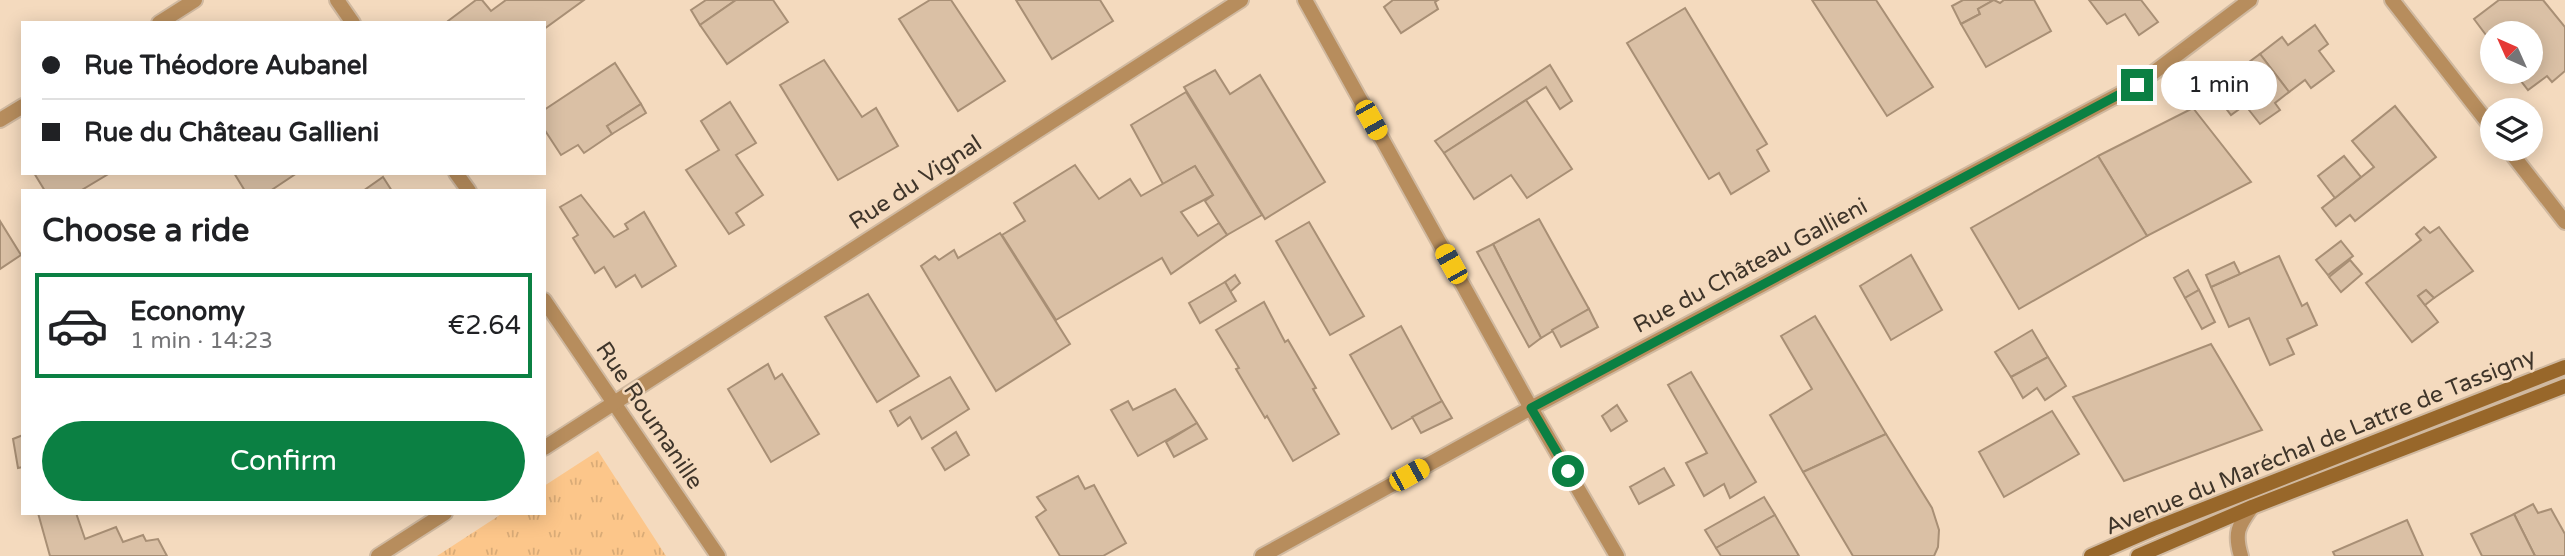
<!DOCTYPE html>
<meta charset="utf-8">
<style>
:root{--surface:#fff;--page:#f2f2f2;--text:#202124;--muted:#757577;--line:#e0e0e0;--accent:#0b8043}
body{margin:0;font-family:"Varela Round",sans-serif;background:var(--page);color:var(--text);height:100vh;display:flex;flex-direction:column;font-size:26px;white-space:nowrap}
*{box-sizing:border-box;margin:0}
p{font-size:23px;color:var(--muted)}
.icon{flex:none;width:38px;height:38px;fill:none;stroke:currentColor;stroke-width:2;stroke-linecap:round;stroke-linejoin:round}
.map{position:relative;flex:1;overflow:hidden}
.side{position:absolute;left:21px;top:189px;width:525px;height:326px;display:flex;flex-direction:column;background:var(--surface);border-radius:0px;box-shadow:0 4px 18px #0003}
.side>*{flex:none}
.banner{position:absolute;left:21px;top:21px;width:525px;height:154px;border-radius:0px;box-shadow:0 4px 18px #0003;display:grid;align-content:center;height:154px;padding:0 21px;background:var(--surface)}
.needle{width:46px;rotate:315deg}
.tools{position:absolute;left:2480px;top:21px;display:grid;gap:14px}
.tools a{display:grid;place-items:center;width:63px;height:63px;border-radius:50%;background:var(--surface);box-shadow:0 4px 18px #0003;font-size:35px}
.end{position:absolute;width:32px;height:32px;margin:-16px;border:9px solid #0b8043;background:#fff;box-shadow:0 0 0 4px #fff}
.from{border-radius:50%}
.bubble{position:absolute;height:49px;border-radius:24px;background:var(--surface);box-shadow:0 4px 18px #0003;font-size:23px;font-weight:600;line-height:49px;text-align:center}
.car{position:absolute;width:21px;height:42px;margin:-21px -10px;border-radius:9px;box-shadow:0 0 5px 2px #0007;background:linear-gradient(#f5c518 24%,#345 0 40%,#f5c518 0 76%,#345 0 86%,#f5c518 0)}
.banner b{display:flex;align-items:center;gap:24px;height:66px;font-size:26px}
.banner b+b{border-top:2px solid var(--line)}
.banner i{width:18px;height:18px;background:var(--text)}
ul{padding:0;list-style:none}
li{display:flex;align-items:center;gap:21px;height:105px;margin:0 14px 10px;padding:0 7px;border:4px solid transparent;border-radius:0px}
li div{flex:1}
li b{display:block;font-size:26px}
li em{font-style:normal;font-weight:600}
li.current{border-color:var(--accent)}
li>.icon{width:63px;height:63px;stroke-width:1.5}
h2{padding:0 21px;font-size:32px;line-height:84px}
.action{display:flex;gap:14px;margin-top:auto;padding:14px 21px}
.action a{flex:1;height:80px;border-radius:42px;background:var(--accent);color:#fff;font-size:28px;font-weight:600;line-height:80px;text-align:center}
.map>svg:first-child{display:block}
.park{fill:url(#park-tufts)}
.building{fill:#dac0a5;stroke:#a88f75;stroke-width:2}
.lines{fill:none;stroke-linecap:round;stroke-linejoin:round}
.lane-casing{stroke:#d0b9a0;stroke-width:18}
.street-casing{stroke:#d0b9a0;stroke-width:18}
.secondary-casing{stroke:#d0b9a0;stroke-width:18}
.lane{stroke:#b78d5d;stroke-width:14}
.street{stroke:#b78d5d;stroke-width:14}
.secondary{stroke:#98672a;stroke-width:14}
.route{stroke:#0b8043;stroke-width:9}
.labels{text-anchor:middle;stroke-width:5;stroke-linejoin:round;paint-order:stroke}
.street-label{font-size:23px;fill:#3f352a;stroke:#f4dabe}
</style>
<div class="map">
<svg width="2565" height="556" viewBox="0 0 2565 556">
<defs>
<pattern id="park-tufts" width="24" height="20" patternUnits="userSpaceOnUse" patternTransform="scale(1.75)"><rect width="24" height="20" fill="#fcc68a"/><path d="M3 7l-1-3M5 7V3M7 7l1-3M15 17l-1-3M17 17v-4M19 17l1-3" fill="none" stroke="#d9ab77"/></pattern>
</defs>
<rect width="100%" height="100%" fill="#f4dabe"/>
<path class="park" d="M598,451L666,556H437L503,513H544V486Z"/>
<g class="building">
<path d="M476,0H482L491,11L506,0H584L544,29V23H449L448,21Z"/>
<path d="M706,0H736L700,25L691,10Z"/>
<path d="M736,0H773L788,22L727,64L700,25Z"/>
<path d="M930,0H951L1005,81L958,111L899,19Z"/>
<path d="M1016,0H1100L1113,21L1052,59Z"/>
<path d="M1393,0H1438L1435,2L1438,9L1401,33L1384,7Z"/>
<path d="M1812,0H1876L1933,87L1887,116Z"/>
<path d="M1963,0H1994L1978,9L1980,14L1961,24L1952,6Z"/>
<path d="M1994,0L2000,3L2004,0H2034L2051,31L1986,67L1961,24L1980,14L1978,9Z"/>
<path d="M2089,0H2141L2158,22L2139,35L2125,14L2107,24Z"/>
<path d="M2499,0H2543L2565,27V71L2552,82L2547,76L2528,90L2514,72H2530V33H2492V43L2474,19Z"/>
<path d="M1685,8L1767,144L1757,150L1769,171L1731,194L1719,173L1709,179L1627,43Z"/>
<path d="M2315,25L2328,44L2319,51L2334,71L2311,88L2305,80L2289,92L2260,54L2282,37L2288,45Z"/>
<path d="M2260,54L2289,92L2275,103L2280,110L2260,124L2245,105L2231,115L2218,98L2247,76L2241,68Z"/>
<path d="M824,60L862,117L876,108L898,146L838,180L780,85Z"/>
<path d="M615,63L641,104L607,126L612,134L584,153L578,145L561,155L544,129V110Z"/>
<path d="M1550,65L1572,101L1560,109L1546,87L1444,153L1435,141Z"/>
<path d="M1215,70L1230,94L1260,75L1325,182L1265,219L1184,87Z"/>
<path d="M1186,92L1262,215L1227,235L1205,201L1213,195L1195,166L1163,184L1131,125Z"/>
<path d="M1526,100L1572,169L1527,198L1511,175L1474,199L1444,153Z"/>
<path d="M730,102L756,143L736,155L763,195L736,213L744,225L729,234L686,170L719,150L701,121Z"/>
<path d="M641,104L646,113L612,134L607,126Z"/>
<path d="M2395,106L2436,157L2355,221L2350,215L2336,226L2322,208L2374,167L2352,141Z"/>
<path d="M2193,108L2251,182L2147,236L2098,156Z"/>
<path d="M2098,156L2147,236L2019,309L1971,228Z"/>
<path d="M2344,156L2361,177L2335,198L2318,176Z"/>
<path d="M1075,165L1099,199L1130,179L1141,196L1195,166L1213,195L1181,212L1198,236L1219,223L1227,235L1171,274L1162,258L1056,320L1002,235L1025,221L1014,203Z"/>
<path d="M34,173H110L80,191H45Z"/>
<path d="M234,173H297L270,191H245Z"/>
<path d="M383,177L392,191H363Z"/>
<path d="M581,195L614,237L628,229L625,224L644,212L676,266L642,287L635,275L616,287L604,267L595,273L573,238L578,235L560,207Z"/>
<path d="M1539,219L1589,309L1541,338L1493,244Z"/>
<path d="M0,221L21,255L0,269Z"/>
<path d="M1309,222L1364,316L1330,335L1276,241Z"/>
<path d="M2424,227L2430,233L2439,227L2473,271L2434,298L2426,290L2418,296L2438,322L2412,342L2366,283L2421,240L2416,234Z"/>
<path d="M1000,233L1070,344L996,391L921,266L935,256L939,260L954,250L958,258Z"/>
<path d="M2341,241L2353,256L2328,275L2316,260Z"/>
<path d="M1493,244L1541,338L1529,347L1477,252Z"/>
<path d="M1911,255L1942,310L1891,340L1860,286Z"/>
<path d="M2279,256L2302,306L2307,303L2317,325L2287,339L2294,354L2270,365L2249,318L2229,327L2211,287Z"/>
<path d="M2350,260L2362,274L2341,292L2329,277Z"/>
<path d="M2234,262L2240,274L2211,287L2206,275Z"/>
<path d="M2188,270L2199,290L2185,298L2174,278Z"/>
<path d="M1235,275L1240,283L1230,292L1225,282Z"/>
<path d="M1225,282L1236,301L1200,323L1189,303Z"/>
<path d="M2199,290L2215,322L2202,329L2185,298Z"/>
<path d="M2426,290L2434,298L2425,305L2418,296Z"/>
<path d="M868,294L919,376L877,402L825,317Z"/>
<path d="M1264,302L1285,342L1288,340L1316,388L1313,389L1339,434L1293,461L1267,416L1265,418L1236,369L1239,368L1216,330Z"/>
<path d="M1589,309L1598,327L1561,347L1552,330Z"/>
<path d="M1815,316L1886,434L1803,472L1770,415L1812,389L1781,336Z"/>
<path d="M1401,326L1442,401L1392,429L1350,355Z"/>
<path d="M2032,330L2048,357L2011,377L1995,352Z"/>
<path d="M2211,344L2262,430L2124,481L2073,397Z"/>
<path d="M2048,357L2066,386L2045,400L2037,388L2023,398L2011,377Z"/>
<path d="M768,364L775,379L782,374L819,434L771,462L728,389Z"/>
<path d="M1691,372L1756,482L1730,498L1724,484L1704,496L1686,463L1707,453L1668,385Z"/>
<path d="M950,377L969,409L922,439L910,417L898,426L890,411Z"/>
<path d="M1175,389L1197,423L1138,456L1111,410L1128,401L1133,410Z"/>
<path d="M1442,401L1452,418L1421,433L1412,417Z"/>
<path d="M1617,405L1627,421L1611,431L1602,416Z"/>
<path d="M2052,411L2079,454L2004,497L1979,452Z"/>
<path d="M1197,423L1207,439L1174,457L1166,442Z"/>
<path d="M956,432L969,455L945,470L932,448Z"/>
<path d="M1886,434L1932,508L1939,530L1938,547L1934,556H1853L1803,472Z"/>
<path d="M23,435V467L18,468L13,439Z"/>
<path d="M1664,468L1674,485L1639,504L1630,487Z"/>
<path d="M1078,476L1085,489L1094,485L1126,543L1103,556H1060L1036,517L1046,510L1037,497Z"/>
<path d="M1764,497L1775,515L1716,548L1705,530Z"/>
<path d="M2533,504L2538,513L2551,509L2565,534V556H2535L2514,514Z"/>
<path d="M38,513H76L85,539L116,527L123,542L143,535L146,541L158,539L167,556H50Z"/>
<path d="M2514,514L2535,556H2482L2471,534Z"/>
<path d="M1775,515L1799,556H1721L1716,548Z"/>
<path d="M2407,520L2423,556H2335L2333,552Z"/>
</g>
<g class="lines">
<defs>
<path id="lane" d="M2241,556C2234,533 2238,526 2252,507"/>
<g id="street">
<path d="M337,0L353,23"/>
<path d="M1305,0L1531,408L1617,556"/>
<path d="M2392,0L2492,128"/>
<path d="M159,23L195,0"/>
<path d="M0,120L23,106"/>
<path d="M2508,149L2565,222"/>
<path d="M456,173L469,191"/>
<path d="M544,300L718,556"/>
<path d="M544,448L1241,0"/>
<path d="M378,556L445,513"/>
<path d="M1262,556L1531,408L2137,85L2250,0"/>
</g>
<g id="secondary">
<path d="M2091,556L2153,529L2565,367"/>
<path d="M2138,556L2252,507L2565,386"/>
</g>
</defs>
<use href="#lane" class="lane-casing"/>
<use href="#street" class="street-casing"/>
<use href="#secondary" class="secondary-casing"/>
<use href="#lane" class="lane"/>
<use href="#street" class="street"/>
<use href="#secondary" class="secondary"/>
</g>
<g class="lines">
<path class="route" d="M1568,471L1531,408L2137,85"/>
</g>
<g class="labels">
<g class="street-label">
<text transform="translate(915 182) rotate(-33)" y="8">Rue du Vignal</text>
<text transform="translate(1750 265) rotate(-28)" y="8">Rue du Château Gallieni</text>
<text transform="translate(650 415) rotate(56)" y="8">Rue Roumanille</text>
<text transform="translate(2320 441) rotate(-22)" y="8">Avenue du Maréchal de Lattre de Tassigny</text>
</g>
</g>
</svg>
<div class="tools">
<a><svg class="needle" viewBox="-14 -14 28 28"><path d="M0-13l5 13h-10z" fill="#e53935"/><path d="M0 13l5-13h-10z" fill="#757577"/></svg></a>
<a><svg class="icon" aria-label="layers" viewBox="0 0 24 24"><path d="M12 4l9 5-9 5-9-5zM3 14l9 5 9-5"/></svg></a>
</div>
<i class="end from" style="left:1568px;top:471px"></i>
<i class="end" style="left:2137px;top:85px"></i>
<div class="bubble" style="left:2161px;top:61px;width:116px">1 min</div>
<i class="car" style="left:1371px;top:120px;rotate:151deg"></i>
<i class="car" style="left:1451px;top:264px;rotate:331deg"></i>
<i class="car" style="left:1409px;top:475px;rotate:61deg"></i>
<div class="banner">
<b><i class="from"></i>Rue Théodore Aubanel</b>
<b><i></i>Rue du Château Gallieni</b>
</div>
<section class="side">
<h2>Choose a ride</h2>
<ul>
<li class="current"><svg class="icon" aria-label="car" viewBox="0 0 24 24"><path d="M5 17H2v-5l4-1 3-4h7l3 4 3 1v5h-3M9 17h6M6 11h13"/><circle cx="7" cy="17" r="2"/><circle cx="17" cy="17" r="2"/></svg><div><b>Economy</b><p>1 min · 14:23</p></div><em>€2.64</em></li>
</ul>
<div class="action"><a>Confirm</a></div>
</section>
</div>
